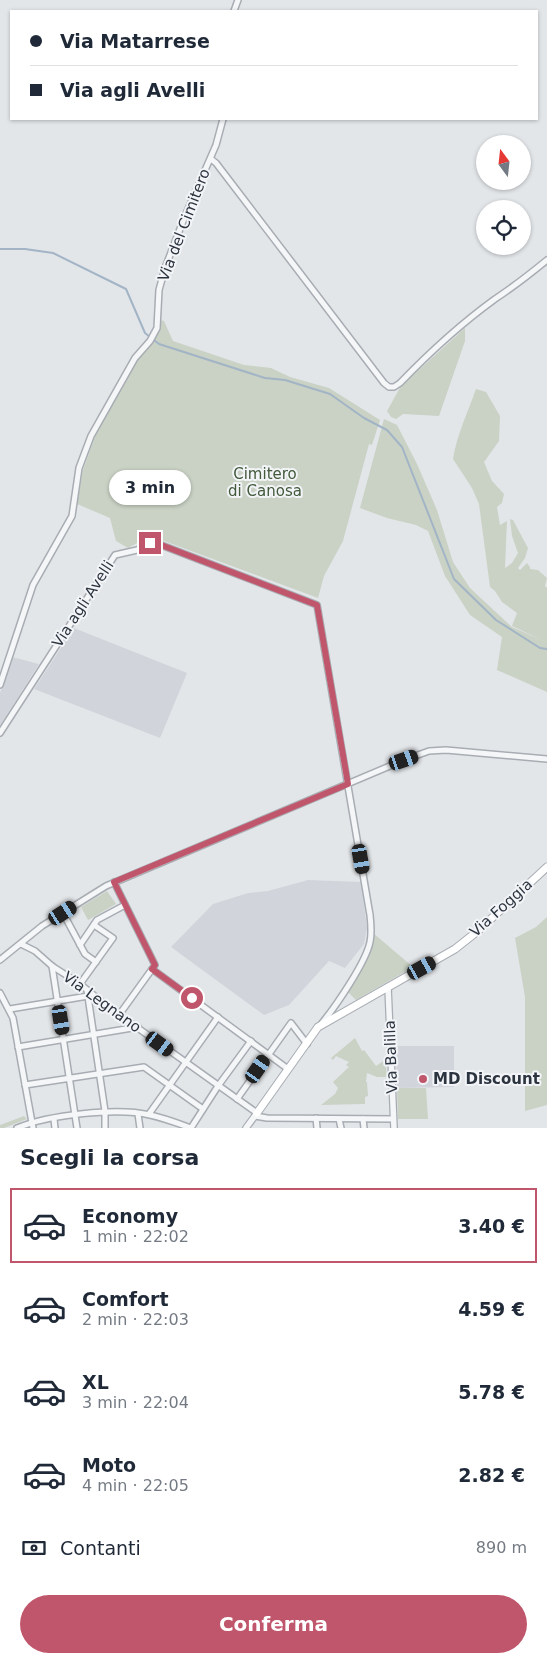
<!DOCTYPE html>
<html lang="it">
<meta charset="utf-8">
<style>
:root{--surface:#fff;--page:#f6f6f7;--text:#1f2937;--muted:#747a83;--line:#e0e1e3;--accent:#c0566b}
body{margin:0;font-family:"DejaVu Sans",sans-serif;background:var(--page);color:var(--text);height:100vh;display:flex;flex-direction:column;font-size:19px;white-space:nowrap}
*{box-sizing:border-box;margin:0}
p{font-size:16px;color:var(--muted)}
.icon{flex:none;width:28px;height:28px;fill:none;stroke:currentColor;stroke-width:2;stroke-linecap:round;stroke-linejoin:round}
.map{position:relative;height:1128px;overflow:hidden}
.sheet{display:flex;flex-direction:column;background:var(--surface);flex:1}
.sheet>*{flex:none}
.hud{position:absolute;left:10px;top:10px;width:528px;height:110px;border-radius:0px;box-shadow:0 1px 4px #0004;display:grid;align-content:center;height:110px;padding:0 20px;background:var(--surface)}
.needle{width:32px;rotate:345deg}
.buttons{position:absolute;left:476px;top:135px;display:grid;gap:10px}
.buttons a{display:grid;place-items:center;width:55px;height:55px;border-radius:50%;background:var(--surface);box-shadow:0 1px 4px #0004;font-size:25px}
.end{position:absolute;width:22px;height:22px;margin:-11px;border:6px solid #c0566b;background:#fff;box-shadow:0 0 0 2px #fff}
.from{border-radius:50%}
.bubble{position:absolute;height:35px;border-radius:18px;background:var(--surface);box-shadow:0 1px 4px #0004;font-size:16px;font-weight:700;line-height:35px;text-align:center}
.car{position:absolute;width:15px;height:30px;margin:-15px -8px;border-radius:6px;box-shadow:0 0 4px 1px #0007;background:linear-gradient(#222 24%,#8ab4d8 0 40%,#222 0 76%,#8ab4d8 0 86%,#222 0)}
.hud b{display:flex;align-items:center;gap:18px;height:48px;font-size:19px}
.hud b+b{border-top:1px solid var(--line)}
.hud i{width:12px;height:12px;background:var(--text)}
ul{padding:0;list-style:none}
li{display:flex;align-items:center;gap:15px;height:75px;margin:0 10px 8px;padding:0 10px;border:2px solid transparent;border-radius:0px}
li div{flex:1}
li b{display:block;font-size:19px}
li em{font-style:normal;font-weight:700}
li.current{border-color:var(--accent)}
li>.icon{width:45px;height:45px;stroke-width:1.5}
h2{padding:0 20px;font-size:22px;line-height:60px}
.pay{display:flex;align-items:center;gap:12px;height:55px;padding:0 20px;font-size:19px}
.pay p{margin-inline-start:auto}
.button{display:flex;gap:10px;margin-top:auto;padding:10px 20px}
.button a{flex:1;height:58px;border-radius:30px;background:var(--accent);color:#fff;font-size:20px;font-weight:700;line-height:58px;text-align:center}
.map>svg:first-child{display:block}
.built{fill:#d1d5db}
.green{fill:#c9d2c5}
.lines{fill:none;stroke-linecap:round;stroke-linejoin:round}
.stream{stroke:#a2b4c5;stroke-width:2}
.minor-casing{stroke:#a8adb3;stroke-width:8}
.tertiary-casing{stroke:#a8adb3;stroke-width:8}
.secondary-casing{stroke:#a8adb3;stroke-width:9}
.minor{stroke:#f5f6f8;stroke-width:5}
.tertiary{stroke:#f5f6f8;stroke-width:5.5}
.secondary{stroke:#fff;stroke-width:7}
.route{stroke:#c0566b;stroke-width:6}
.poi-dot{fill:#c0566b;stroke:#f2f4f7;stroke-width:2}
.labels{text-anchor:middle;stroke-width:4;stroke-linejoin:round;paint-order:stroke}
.street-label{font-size:15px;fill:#2c343f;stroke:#f2f4f7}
.park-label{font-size:15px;fill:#425a3b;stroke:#f2f4f7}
.poi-label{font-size:15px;font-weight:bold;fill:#2c343f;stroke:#f2f4f7;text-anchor:start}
</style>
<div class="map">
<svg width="547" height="1128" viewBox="0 0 547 1128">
<rect width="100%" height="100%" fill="#e3e6e9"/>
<g class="built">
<path d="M74,628L187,673L160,738L34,689Z"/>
<path d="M12,657L39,664L0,726V693Z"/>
<path d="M308,880L361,882L367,928L364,944L345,968L329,961L289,1005L264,1015L171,947L213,904L248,893L268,891Z"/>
<path d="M396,1046H454V1087L397,1088Z"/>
</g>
<g class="green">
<path d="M161,320L164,321L173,341L244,365L271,368L290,377L329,388L380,420L372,445L369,444L343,541L324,576L318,598L156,538L148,537L128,548L116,541L110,518L77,504L83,470L96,434L120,389L142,353L151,345Z"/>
<path d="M465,328V341L439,416L403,414L396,419L391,417L387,411L401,386Z"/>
<path d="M476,389L486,392L500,416L499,441L484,462L492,481L504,494L502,503L497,507L500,525L507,521L505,568L512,563L518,553L512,536L510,519L513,520L528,548L525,558L518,568L520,570L527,563L530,567V569L538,570L547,578L545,586L547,588V692L497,670L502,637L470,615L445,576L428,531L416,525L387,518L360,508L384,419L397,425L417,464L437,510L453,562L470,588L512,627L544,641L512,626L517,613L502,602L495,591L490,587L479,504L472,488L453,459C457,434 468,412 476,389Z"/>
<path d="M107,891L116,904L88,920L81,907Z"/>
<path d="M547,917V1105L525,1111V997L515,938L536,927Z"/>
<path d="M373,933L413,967L356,1000L345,989L370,948Z"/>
<path d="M355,1038L362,1051L364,1050L376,1066L385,1060L387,1077H377L367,1073L366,1082H367L368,1096L365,1097V1104L321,1105L335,1094L338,1088L333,1082L349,1067L346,1065L349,1062L336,1056L333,1060L331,1058Z"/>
<path d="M397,1088H426L428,1119H398Z"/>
<path d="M24,1116L27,1119L4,1128H0V1125Z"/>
</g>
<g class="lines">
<path class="stream" d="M0,249H25L53,253L126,289L145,333L159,344L265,378L285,380L330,394L364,418L387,430L402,447L454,579L496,620L540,648L547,649"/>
<defs>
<g id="minor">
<path d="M234,11L238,0"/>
<path d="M211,159L216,163L384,383L389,387H394L400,383C428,354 462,323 495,299C513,287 530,274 547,260"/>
<path d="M0,685L33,585L72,516L79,468L91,436L135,358L150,341L157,328L159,290L165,268L185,216L216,145L223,119"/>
<path d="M0,733L115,555L137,550L150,543H156L317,605L370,915C371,924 372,933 370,942C366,962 336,1006 322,1023"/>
<path d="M114,882L155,965L119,1015"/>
<path d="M63,913L85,954L96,962"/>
<path d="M21,944L35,951L52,966L80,984L107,1006L257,1113"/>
<path d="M80,945L97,920L125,905"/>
<path d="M0,960L42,926L106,886L404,760L429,751L446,750L547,759"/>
<path d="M52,966L77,1128"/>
<path d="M152,969L288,1069"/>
<path d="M80,984L113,938L94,925"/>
<path d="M87,990L105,1111V1128"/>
<path d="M0,993L13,1018L33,1128"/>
<path d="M10,1009L88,996"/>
<path d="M18,1047L138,1027"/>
<path d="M25,1085L144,1067L203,1109"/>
<path d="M237,1099L291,1023L307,1044"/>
<path d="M138,1114L140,1128"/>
<path d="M149,1114L218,1017"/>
<path d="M255,1116L267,1118L393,1119"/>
<path d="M316,1118L317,1128"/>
<path d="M54,1119L55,1128"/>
<path d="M339,1119L341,1128"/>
<path d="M363,1119L364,1128"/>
<path d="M17,1128C48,1115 117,1107 150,1115C164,1118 177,1123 191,1128"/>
<path d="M191,1128L218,1086L251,1041"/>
</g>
<g id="tertiary">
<path d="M388,987L394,1128"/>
<path d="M246,1128L257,1113"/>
</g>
<path id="secondary" d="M257,1113L318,1027L455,949L479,930L547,867"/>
</defs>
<use href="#minor" class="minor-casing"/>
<use href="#tertiary" class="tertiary-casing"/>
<use href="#secondary" class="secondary-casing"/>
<use href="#minor" class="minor"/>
<use href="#tertiary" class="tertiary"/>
<use href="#secondary" class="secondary"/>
</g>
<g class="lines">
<path class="route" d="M150,543H156L317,605L348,784L114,882L155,965L152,969L192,998"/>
</g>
<circle class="poi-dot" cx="423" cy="1079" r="5"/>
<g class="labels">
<g class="street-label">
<text transform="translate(184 225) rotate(-69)" y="5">Via del Cimitero</text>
<text transform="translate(83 604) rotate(-57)" y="5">Via agli Avelli</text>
<text transform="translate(501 908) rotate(-42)" y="5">Via Foggia</text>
<text transform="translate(102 1002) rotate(36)" y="5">Via Legnano</text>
<text transform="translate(391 1057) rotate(-92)" y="5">Via Balilla</text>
</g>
<g class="park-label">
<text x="265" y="479">Cimitero<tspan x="265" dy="17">di Canosa</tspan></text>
</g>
<g class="poi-label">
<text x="433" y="1084">MD Discount</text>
</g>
</g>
</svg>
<div class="buttons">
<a><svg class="needle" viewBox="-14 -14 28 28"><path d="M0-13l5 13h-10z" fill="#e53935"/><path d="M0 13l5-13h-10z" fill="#747a83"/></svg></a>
<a><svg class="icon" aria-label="locate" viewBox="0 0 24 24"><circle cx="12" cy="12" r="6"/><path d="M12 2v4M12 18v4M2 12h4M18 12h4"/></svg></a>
</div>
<i class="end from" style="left:192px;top:998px"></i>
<i class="end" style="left:150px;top:543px"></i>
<div class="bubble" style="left:109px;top:470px;width:82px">3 min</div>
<i class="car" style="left:404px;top:760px;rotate:71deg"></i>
<i class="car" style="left:361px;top:859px;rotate:170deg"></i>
<i class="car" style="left:63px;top:913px;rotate:57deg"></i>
<i class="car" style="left:422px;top:968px;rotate:61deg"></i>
<i class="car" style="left:61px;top:1020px;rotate:171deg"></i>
<i class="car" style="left:160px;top:1044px;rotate:126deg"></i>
<i class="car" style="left:258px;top:1069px;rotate:35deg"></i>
<div class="hud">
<b><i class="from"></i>Via Matarrese</b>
<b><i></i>Via agli Avelli</b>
</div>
</div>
<section class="sheet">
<h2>Scegli la corsa</h2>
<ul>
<li class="current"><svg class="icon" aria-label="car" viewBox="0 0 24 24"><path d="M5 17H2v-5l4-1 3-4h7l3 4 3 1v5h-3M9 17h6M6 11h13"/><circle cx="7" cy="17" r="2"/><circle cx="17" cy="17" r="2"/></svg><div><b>Economy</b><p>1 min · 22:02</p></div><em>3.40 €</em></li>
<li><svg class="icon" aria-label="car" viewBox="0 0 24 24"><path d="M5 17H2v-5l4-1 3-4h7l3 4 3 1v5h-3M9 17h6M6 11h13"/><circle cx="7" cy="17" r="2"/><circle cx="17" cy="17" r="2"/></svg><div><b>Comfort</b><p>2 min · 22:03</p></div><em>4.59 €</em></li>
<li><svg class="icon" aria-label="car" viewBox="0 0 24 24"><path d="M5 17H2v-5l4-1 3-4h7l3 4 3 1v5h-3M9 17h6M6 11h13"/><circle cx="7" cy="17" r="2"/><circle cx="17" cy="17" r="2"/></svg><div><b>XL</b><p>3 min · 22:04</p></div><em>5.78 €</em></li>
<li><svg class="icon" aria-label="car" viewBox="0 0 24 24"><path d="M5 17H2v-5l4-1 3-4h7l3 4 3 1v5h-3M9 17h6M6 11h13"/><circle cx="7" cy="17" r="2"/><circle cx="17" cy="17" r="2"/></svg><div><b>Moto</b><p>4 min · 22:05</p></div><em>2.82 €</em></li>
</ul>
<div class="pay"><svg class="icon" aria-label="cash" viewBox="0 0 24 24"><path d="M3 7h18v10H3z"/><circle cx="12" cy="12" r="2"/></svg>Contanti<p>890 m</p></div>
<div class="button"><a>Conferma</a></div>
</section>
